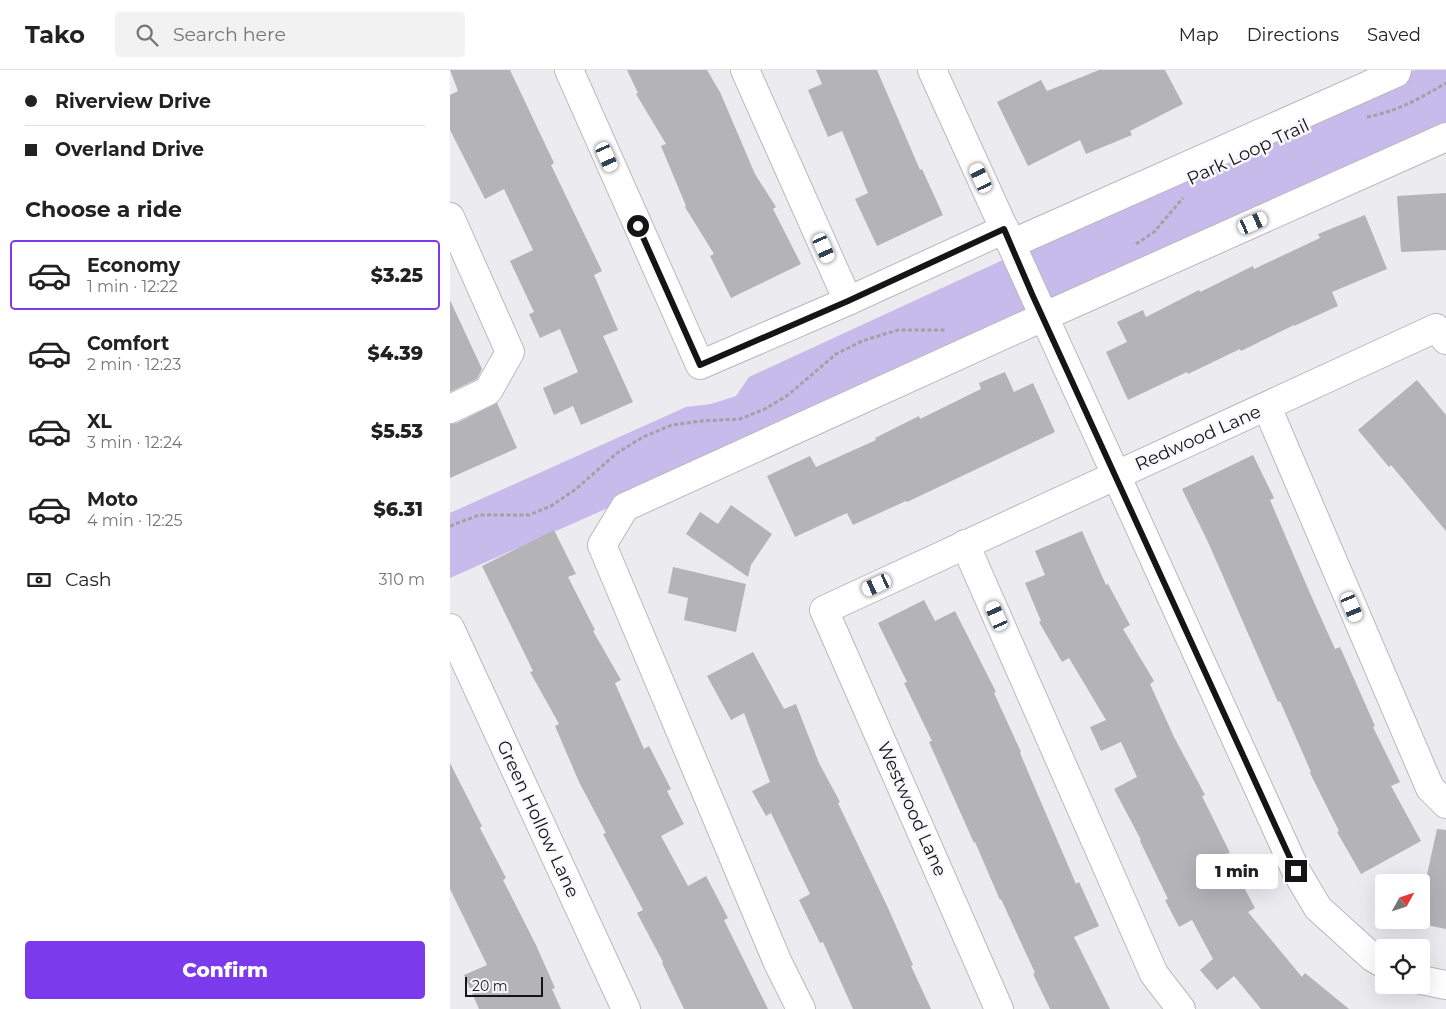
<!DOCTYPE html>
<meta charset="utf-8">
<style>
:root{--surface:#fff;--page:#f2f2f2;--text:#222;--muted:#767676;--line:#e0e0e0;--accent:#7c3aed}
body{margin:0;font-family:Montserrat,sans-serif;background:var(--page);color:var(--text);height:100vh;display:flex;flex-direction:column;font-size:19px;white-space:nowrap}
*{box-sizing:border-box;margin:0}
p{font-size:16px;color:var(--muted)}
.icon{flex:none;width:28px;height:28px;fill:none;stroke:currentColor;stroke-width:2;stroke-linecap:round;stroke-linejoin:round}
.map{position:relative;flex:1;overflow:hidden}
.sheet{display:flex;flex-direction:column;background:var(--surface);width:450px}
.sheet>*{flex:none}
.banner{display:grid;align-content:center;height:110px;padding:0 25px;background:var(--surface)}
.needle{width:32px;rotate:50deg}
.controls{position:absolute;left:925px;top:804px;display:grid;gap:10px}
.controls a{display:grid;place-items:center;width:55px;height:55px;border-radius:5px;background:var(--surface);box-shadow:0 5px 20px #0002;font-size:25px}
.scale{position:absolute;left:15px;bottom:12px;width:78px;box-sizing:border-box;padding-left:5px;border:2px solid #151516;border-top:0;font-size:14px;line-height:18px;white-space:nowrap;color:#151516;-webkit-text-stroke:4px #f9f9fd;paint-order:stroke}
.end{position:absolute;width:22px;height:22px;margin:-11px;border:6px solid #151516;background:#fff;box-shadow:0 0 0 2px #fff}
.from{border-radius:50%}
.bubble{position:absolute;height:35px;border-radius:5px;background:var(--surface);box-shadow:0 5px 20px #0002;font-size:16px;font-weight:800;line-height:35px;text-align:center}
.car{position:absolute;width:15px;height:30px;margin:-15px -8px;border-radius:6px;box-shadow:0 0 4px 1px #0007;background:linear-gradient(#fff 24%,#345 0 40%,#fff 0 76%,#345 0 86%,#fff 0)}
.banner b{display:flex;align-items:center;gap:18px;height:48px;font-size:19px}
.banner b+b{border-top:1px solid var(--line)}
.banner i{width:12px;height:12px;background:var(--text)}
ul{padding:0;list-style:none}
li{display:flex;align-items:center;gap:15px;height:70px;margin:0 10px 8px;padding:0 15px;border:2px solid transparent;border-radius:5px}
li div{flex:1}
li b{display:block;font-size:19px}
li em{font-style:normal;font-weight:800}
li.on{border-color:var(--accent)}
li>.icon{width:45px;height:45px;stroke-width:1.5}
h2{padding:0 25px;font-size:22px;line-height:60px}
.pay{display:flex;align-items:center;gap:12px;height:55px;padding:0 25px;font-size:19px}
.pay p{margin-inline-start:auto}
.button{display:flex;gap:10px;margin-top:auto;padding:10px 25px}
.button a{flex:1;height:58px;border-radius:5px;background:var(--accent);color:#fff;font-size:20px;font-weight:800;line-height:58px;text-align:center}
header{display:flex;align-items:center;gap:30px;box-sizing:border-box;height:70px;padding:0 25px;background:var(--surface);border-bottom:1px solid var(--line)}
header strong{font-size:24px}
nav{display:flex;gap:28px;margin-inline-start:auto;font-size:18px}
.search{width:350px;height:45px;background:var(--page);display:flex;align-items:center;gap:12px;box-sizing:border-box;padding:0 18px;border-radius:5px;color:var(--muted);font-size:19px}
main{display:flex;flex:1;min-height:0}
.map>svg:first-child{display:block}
.green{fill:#c6bbeb}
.building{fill:#b4b3b7}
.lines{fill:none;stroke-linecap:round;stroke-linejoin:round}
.minor-casing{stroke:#b9b9bc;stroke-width:30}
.path{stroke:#a2a1a4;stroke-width:3;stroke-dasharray:4 2.5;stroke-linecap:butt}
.minor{stroke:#fff;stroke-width:28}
.route{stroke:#151516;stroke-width:6}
.labels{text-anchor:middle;stroke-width:5;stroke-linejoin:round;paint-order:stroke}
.street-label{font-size:18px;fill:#151516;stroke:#f9f9fd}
</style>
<header>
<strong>Tako</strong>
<div class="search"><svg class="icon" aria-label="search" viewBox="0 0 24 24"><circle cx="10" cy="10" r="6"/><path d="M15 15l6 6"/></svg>Search here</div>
<nav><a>Map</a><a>Directions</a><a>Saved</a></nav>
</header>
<main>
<section class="sheet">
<div class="banner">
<b><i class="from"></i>Riverview Drive</b>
<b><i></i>Overland Drive</b>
</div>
<h2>Choose a ride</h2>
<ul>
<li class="on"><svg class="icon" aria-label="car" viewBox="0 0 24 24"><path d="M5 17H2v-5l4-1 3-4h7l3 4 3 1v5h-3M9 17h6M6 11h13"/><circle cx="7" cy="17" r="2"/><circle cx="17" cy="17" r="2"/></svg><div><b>Economy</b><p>1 min · 12:22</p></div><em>$3.25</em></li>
<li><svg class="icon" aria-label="car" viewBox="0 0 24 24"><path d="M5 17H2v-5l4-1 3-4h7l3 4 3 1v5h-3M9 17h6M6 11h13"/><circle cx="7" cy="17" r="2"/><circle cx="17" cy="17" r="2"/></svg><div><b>Comfort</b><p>2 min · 12:23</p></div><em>$4.39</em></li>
<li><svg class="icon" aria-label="car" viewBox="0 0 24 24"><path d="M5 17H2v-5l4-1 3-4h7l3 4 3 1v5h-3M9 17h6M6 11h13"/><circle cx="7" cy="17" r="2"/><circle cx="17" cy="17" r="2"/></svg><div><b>XL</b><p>3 min · 12:24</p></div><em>$5.53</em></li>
<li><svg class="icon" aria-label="car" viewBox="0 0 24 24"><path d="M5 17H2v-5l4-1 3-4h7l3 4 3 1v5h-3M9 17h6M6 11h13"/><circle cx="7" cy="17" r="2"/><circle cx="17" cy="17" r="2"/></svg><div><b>Moto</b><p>4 min · 12:25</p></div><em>$6.31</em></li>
</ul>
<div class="pay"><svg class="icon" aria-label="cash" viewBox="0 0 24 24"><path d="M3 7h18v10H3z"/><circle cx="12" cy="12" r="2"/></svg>Cash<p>310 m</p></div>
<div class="button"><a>Confirm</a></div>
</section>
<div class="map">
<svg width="996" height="939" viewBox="0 0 996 939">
<rect width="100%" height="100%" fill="#ecebef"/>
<path class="green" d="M965,0H996V66L0,508V443L236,337L261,334L286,326L299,307Z"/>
<g class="building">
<path d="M0,0H60L104,93L101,95L152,201L144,205L168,260L153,266L183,332L131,355L123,336L104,345L93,318L128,302L110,259L90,268L79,244L84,242L60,191L83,180L54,119L35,129L0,60V25L8,21Z"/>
<path d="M177,0H257L270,22L305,104L326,137L323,139L351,194L281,228L260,186L264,184L235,137L236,136L211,76L216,74L186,24L188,23Z"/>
<path d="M366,0H427L470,100L472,99L493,145L427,176L405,129L418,123L392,61L378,67L358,20L372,14Z"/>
<path d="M649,0H715L733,34L680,61L682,65L636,84L630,70L578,96L547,32L591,10L597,21Z"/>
<path d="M996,123V180L951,182L947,126Z"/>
<path d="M915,145L937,199L882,222L888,236L844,256V255L791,281L790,279L738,304L737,302L678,330L656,282L677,272L667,252L693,240L696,247L749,220L750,222L803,196L804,199L870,168L868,164Z"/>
<path d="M0,230L32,299L27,309L0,322Z"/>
<path d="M555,302L564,322L583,313L605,362L457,432L456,431L403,455L397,443L345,467L317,406L360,386L366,397L426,370L425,368L469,346L470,349L531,319L529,313Z"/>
<path d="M967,310L996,345V461L941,395L939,397L908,360Z"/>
<path d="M47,333L67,378L0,408V354L7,353Z"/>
<path d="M803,385L824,428L820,430L859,521L885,579L890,577L925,656L923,657L950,712L941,716L971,771L911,804L887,762L889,761L860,703L861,702L830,631L828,632L758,472L732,419Z"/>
<path d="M281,435L322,464L301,495L298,507L236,464L250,442L268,454Z"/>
<path d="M104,460L126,504L118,507L145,560L143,561L171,610L165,613L194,679L199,676L221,719L217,721L234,754L211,766L238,816L256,806L278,848L274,850L318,939H234L212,893L213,892L187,843L193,840L153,764L156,763L129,712L105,656L109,654L80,602L83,601L32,496Z"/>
<path d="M632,461L656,515L658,514L680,555L673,559L704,611L700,614L724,667L755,725L752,726L780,783L776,784L805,838L798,842L852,907L855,903L899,939H811L784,906L767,920L750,900L763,889L742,850L729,857L715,830L718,829L690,771L691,770L664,719L687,707L671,672L651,681L640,657L656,650L619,588L612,592L589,552L591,551L575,513L595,505L585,481Z"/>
<path d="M223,497L296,514L286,562L234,550L238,528L218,523Z"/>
<path d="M474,530L485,551L505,541L546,622L544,623L571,682L570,683L626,814L629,812L649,856L624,867L660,939H600L583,904L585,903L551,829L550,830L525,772L524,773L479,672L482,671L454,613L457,612L428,553Z"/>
<path d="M303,582L334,639L346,634L369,693L390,732L388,733L439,840L463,895L461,896L481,939H403L373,872L370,873L349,830L360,824L321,743L316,746L302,721L320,712L294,643L281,650L257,606Z"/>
<path d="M0,693L32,756L30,758L56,808L53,810L86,875L105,918L102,919L111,939H29L14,905L37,895L0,819Z"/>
<path d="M987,759L996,760V859L967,853V850H971V832Z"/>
</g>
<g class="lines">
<defs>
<g id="minor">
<path d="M119,0L250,295L398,231L555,159"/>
<path d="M295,0L398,231"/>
<path d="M482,0L846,801L868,838L922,887L934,894"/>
<path d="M0,147L60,282L38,321L0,339"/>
<path d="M561,174L946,3L947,0"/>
<path d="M817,337L980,718L996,734"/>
<path d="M515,474L704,904L731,939"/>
<path d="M0,558L176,939"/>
<path d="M971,910L996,915"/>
<path d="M351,939L328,893L152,475L175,437L593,247L996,67"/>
<path d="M549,939L374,540C578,445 783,353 986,258L996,270"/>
</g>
</defs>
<use href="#minor" class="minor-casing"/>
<g class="path">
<path d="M917,47C948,41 969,29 996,13"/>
<path d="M686,174L704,162L733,128"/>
<path d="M0,456L29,445H79L101,436L126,419L167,383L193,367L222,355L251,351L290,349L315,339L338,325L386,284L412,271L448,260H496"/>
</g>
<use href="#minor" class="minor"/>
</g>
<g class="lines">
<path class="route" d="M188,156L250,295L398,231L554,159L582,224L846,801"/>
</g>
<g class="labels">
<g class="street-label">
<text transform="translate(798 82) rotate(-25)" y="6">Park Loop Trail</text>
<text transform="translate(748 368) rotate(-24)" y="6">Redwood Lane</text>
<text transform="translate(462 739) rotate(66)" y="6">Westwood Lane</text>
<text transform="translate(88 749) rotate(65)" y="6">Green Hollow Lane</text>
</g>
</g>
</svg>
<div class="controls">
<a><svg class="needle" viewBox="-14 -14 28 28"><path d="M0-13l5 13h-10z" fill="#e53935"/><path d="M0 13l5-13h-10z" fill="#767676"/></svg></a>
<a><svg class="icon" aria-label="locate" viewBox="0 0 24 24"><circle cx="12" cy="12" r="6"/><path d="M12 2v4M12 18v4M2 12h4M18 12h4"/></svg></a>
</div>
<div class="scale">20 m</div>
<i class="end from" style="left:188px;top:156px"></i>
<i class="end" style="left:846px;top:801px"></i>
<div class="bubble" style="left:746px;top:784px;width:82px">1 min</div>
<i class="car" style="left:157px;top:87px;rotate:156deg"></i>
<i class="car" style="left:531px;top:108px;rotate:335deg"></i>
<i class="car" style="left:803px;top:153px;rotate:66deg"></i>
<i class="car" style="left:374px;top:178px;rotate:156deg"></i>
<i class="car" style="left:427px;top:515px;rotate:245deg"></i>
<i class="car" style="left:902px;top:537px;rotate:157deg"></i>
<i class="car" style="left:547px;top:546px;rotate:336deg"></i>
</div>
</main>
